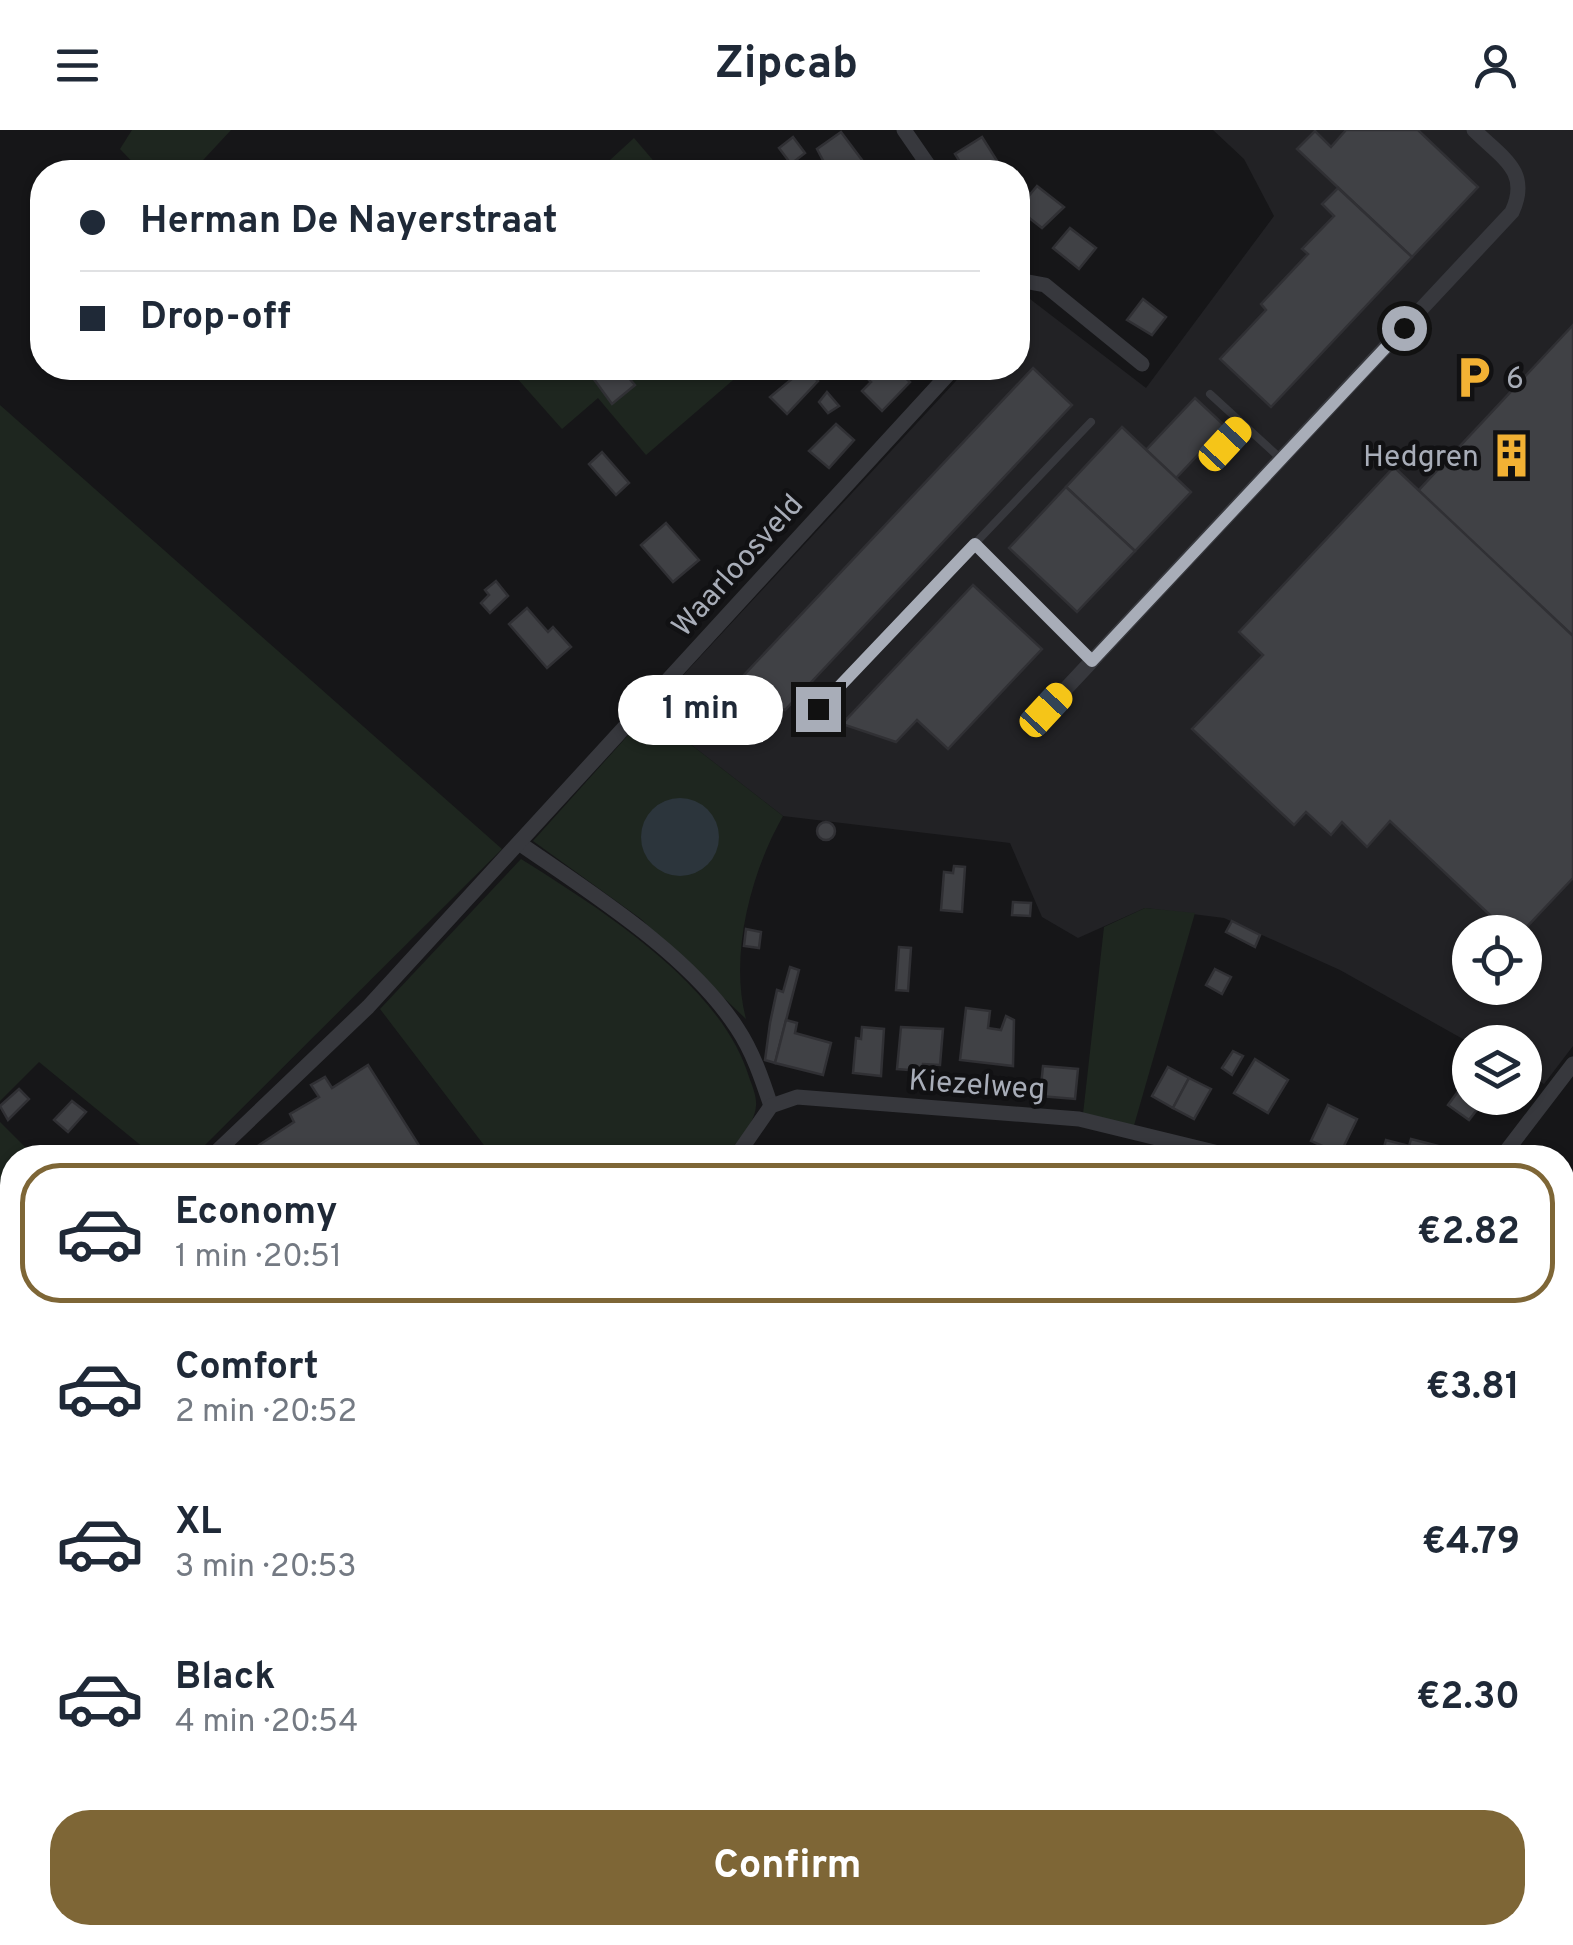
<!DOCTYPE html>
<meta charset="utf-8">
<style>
:root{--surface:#fff;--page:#f6f6f7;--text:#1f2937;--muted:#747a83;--line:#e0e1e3;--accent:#7e6636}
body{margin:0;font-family:Overpass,sans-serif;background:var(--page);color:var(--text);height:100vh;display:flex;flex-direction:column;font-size:38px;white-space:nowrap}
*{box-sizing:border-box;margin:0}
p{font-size:32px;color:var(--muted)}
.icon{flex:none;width:55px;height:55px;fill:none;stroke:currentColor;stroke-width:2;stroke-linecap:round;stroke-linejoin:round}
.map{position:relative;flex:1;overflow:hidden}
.drawer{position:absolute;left:0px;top:1015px;width:1575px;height:800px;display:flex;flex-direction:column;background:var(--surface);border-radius:40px 40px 0 0;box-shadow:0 2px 8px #0004}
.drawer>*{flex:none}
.hud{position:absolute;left:30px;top:30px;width:1000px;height:220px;border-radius:40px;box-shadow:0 2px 8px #0004;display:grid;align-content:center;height:220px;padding:0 50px;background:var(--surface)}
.fabs{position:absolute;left:1452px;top:785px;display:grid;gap:20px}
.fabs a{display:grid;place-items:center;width:90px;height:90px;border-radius:50%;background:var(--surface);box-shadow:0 2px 8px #0004;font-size:50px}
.end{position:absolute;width:45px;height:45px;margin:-22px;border:12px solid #a8adb8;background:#111;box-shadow:0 0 0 5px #111}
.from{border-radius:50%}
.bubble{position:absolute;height:70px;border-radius:35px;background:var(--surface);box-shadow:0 2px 8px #0004;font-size:32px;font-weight:700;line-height:70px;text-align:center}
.car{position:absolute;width:30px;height:60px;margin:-30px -15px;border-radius:12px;box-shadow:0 0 8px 2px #0007;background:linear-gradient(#f5c518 24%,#345 0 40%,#f5c518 0 76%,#345 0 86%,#f5c518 0)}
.hud b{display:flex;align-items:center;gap:35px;height:95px;font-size:38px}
.hud b+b{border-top:2px solid var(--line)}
.hud i{width:25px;height:25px;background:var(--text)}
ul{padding:18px 0 0;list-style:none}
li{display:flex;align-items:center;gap:30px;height:140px;margin:0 20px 15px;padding:0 30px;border:5px solid transparent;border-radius:40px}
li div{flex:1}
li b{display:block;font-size:38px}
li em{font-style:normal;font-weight:700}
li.current{border-color:var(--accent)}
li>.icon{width:90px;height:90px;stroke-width:1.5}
.action{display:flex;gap:20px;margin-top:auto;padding:20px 50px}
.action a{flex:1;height:115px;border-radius:40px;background:var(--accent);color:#fff;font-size:40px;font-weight:700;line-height:115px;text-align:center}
header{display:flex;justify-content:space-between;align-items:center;height:130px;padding:0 50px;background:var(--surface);font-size:45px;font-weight:700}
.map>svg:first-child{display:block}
.built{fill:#222225;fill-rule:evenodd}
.green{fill:#1e261f}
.water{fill:#2c353c}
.building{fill:#404145;stroke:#303034;stroke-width:2.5}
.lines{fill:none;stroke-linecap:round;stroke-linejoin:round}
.lane{stroke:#37383d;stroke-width:8}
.street{stroke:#37383d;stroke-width:15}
.route{stroke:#a8adb8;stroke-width:12}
.labels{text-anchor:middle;stroke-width:9;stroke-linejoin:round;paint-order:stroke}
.poi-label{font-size:30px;fill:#a8adb8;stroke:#111113;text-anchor:start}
.street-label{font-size:30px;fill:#a8adb8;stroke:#111113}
</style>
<header><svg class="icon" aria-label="menu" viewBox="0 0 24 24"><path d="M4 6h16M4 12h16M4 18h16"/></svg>Zipcab<svg class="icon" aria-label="person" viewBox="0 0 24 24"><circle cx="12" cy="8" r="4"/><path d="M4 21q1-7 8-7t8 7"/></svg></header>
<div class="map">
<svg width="1573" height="1815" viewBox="0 0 1573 1815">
<rect width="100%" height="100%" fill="#161618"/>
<path class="built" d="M1213,0H1573V916L1544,954L1525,943V912L1470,913L1340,840L1224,788L1145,778L1078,808L1042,787L1010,713L783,686L649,582L968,238H1018V183L1030,169L1146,258L1274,86L1244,29ZM1470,802H1525V858H1470Z"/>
<g class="green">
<path d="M132,0H231L192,42H142L120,19Z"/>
<path d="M634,8L663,42H597Z"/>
<path d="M508,238H747L646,325L598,268L562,299Z"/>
<path d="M0,275L502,719L193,1027H155L39,932L0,971Z"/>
<path d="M649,582L783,686C751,742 729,825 746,889L641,789L533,711Z"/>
<path d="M521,729C599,778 721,854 749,947C752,955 757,967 756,976C754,996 737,1012 725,1027H493L380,879Z"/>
<path d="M1145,778L1195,783L1133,999L1082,993L1104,797Z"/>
<path d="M0,992L35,1027L12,1028V1136L0,1139Z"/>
<path d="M1573,1449V1815H1559L1548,1803L1562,1802V1460Z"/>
</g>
<circle class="water" cx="680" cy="707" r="39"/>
<g class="building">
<path d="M1346,0H1418L1478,57L1412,127L1297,19L1315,1L1331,17Z"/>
<path d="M841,2L865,34L853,42H829L817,19Z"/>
<path d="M793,7L805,23L791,34L779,18Z"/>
<path d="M982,7L1004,42H966L955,24Z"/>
<path d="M1037,56L1064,77L1042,98L1018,79Z"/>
<path d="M1338,58L1412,127L1271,277L1220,229L1266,180L1261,174L1308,124L1302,119L1334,86L1322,74Z"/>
<path d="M1070,98L1096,118L1079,139L1053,118Z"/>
<path d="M1143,169L1166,187L1152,205L1127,190Z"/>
<path d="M1573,195V506L1418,361Z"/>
<path d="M593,238H620L635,255L612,274L588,241Z"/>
<path d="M805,238L818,251L787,284L770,267Z"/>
<path d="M873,238H895L910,252L882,281L862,261L871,252L865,246Z"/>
<path d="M1033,238L1072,275L785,580L728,562Z"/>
<path d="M827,262L839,276L828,283L819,272Z"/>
<path d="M1195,268L1225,296L1176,348L1146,320Z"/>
<path d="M836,294L854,310L829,338L809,321Z"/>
<path d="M1122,297L1191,362L1135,421L1066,357Z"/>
<path d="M602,322L629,353L616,365L589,334Z"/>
<path d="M1394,337L1573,506V748L1522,802H1508L1390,691L1367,717L1342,692L1331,705L1306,682L1294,695L1192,599L1263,525L1239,502Z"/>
<path d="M1066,357L1135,421L1077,482L1009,418Z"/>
<path d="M666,393L699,430L673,452L641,415Z"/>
<path d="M496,451L508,466L490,483L481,473L489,465L485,460Z"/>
<path d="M973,455L1042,519L948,619L917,590L896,612L842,594Z"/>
<path d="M527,478L548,502L553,497L571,517L547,538L509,494Z"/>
<circle cx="826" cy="701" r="9"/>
<path d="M954,736L965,737L962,782L941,780L944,742L953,743Z"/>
<path d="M1013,772L1031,773L1030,786L1012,785Z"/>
<path d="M1232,791L1260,805L1255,817L1226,802Z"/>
<path d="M746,799L761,802L759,818L744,816Z"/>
<path d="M899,817L911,818L908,861L896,860Z"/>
<path d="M790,837L799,840L775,933L765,930L770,893L777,860L783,862Z"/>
<path d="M1215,839L1231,847L1222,864L1206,855Z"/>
<path d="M966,878L990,881L988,898L1001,900L1006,886L1014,890L1013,936L960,930Z"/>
<path d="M786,890L797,893L795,903L831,913L823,945L775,933Z"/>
<path d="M862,897L884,899L881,946L853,943L856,908L861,909Z"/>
<path d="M901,897L943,899L940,935L923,934L922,941L897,939Z"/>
<path d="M1233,921L1243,926L1232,945L1222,938Z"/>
<path d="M1255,929L1288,950L1268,983L1234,963Z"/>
<path d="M368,935L427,1028H268L259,1015L294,992L290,984L319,967L311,955L325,947L332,958Z"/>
<path d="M1043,936L1078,939L1075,969L1040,966Z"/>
<path d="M1168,937L1189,948L1173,978L1152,966Z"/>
<path d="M1470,945V968H1486L1469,990L1448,975Z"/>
<path d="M1189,948L1211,959L1194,989L1173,978Z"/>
<path d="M19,959L29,969L8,990L0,976Z"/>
<path d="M72,971L86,982L68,1002L54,990Z"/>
<path d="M1328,975L1357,989L1340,1024L1311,1011Z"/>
<path d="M1411,1009L1446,1018L1443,1028H1381L1386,1010L1409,1016Z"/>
</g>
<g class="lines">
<g class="lane">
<path d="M1210,264L1280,328"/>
<path d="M1207,333L1243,294"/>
<path d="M975,414L1092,531"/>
<path d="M817,579L1091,292"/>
<path d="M720,1815L739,1802"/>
</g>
<g class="street">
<path d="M904,0L933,42"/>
<path d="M1018,150L1045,155L1142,234"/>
<path d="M1046,580L1512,82C1531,41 1502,28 1474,0"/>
<path d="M519,713C591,763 689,824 737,898C753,922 762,949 771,976"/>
<path d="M210,1028L368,877L954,238"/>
<path d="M735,1028L771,976L797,967L1079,989L1239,1028"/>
<path d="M1501,1028L1573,934"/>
<path d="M0,1149L12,1148"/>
<path d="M1562,1241L1573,1255"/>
<path d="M273,1802L280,1815"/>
</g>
</g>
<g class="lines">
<path class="route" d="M818,579L975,414L1092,531L1404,198"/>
</g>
<defs>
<symbol id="parking-bare" viewBox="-9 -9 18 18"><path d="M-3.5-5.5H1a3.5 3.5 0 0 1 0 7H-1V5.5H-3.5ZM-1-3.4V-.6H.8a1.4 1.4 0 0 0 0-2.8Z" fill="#f2b134" stroke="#111113" stroke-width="2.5" paint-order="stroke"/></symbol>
<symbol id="building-bare" viewBox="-9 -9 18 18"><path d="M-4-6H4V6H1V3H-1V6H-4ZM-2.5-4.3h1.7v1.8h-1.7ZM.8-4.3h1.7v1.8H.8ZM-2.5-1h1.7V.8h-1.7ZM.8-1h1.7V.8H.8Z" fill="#f2b134" stroke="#111113" stroke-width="2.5" paint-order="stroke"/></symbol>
</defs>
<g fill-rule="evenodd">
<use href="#parking-bare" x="1442" y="216" width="63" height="63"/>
<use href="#building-bare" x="1480" y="294" width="63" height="63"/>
</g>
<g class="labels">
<g class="poi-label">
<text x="1506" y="258">6</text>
<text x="1479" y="336" text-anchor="end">Hedgren</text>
</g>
<g class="street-label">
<text transform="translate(737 435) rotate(-48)" y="10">Waarloosveld</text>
<text transform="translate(977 954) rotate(4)" y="10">Kiezelweg</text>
</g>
</g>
</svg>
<div class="fabs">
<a><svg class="icon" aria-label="locate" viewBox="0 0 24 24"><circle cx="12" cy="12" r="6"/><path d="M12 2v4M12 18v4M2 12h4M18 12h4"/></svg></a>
<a><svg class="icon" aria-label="layers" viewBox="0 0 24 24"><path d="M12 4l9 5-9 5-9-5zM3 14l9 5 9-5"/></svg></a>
</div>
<i class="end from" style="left:1404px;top:198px"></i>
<i class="end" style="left:818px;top:579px"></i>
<div class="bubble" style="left:618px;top:545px;width:165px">1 min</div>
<i class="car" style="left:1225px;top:314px;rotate:43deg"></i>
<i class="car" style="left:1046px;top:580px;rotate:43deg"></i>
<div class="hud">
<b><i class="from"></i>Herman De Nayerstraat</b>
<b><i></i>Drop-off</b>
</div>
<section class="drawer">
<ul>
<li class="current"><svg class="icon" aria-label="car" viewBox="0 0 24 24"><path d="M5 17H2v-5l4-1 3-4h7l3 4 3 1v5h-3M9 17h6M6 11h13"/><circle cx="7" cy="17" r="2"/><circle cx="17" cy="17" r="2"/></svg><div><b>Economy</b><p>1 min · 20:51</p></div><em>€2.82</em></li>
<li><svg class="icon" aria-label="car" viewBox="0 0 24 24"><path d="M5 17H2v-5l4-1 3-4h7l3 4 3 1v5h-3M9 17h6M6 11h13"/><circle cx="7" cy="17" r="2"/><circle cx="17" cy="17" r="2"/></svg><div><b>Comfort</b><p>2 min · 20:52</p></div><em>€3.81</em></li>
<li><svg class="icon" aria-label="car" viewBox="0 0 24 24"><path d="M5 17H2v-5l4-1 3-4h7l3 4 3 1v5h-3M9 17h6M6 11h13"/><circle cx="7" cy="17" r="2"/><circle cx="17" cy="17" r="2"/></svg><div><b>XL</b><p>3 min · 20:53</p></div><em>€4.79</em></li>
<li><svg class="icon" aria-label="car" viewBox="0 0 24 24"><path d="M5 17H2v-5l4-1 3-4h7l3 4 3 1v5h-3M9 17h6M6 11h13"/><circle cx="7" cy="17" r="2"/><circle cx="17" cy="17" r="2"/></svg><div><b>Black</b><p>4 min · 20:54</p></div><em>€2.30</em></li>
</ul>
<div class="action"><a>Confirm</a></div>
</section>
</div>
